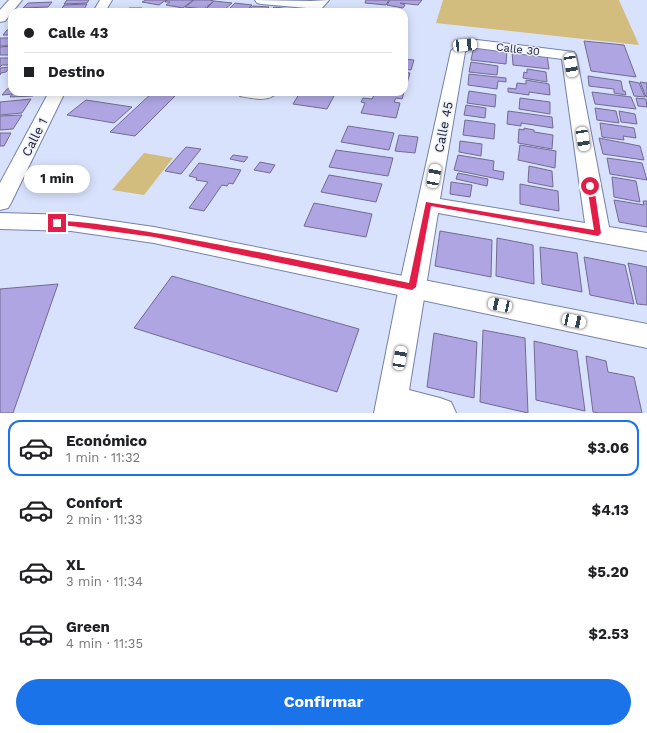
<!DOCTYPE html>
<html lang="es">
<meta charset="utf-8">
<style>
:root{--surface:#fff;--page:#f2f2f2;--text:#202124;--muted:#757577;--line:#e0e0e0;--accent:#1a73e8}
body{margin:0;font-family:"Work Sans",sans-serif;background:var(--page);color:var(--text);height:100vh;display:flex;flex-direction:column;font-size:15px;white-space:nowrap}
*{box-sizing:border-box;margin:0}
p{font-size:13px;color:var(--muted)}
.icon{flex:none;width:22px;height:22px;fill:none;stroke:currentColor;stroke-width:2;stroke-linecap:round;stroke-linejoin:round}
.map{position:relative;height:413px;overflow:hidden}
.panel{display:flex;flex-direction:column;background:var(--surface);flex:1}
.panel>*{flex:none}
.guide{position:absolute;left:8px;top:8px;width:400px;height:88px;border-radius:12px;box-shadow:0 2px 10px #0003;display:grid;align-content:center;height:88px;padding:0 16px;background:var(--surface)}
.end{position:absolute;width:18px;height:18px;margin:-9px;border:5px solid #e11d48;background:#fff;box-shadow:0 0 0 2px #fff}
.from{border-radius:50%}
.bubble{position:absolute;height:28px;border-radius:14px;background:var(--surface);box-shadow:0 2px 10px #0003;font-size:13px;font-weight:700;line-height:28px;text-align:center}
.car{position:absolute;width:12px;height:24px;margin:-12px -6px;border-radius:5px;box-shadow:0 0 3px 1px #0007;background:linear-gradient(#fff 24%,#345 0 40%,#fff 0 76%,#345 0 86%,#fff 0)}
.guide b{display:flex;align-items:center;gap:14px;height:38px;font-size:15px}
.guide b+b{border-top:1px solid var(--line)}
.guide i{width:10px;height:10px;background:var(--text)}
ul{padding:7px 0 0;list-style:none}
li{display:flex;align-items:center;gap:12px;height:56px;margin:0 8px 6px;padding:0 8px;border:2px solid transparent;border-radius:12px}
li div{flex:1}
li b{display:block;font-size:15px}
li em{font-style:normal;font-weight:700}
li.selected{border-color:var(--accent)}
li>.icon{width:36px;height:36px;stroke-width:1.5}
.primary-button{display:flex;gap:8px;margin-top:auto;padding:8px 16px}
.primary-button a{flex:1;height:46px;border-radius:24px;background:var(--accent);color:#fff;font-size:16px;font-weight:700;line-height:46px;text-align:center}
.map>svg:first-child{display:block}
.green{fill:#d2bc7e}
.building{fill:#aea5e2;stroke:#716b93}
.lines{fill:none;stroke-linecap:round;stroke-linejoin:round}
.street-casing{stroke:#7581a9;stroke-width:2}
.secondary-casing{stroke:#7581a9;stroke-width:2}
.street{fill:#fff;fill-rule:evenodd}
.secondary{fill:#fff;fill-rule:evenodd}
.route{fill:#e11d48}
.labels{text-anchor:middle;stroke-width:3;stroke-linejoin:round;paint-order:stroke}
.far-street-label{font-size:11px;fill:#1b2030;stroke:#eceff8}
.street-label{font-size:13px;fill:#1b2030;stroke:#eceff8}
</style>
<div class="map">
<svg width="647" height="413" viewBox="0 0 647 413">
<rect width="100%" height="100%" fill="#d9e2fc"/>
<g class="green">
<path d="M443,0H619L639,45L436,23Z"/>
<path d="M144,153L173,158L144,195L112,190Z"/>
</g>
<g class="building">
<path d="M67,0H89L87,3L64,4Z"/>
<path d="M146,0H166L159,5L142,2Z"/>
<path d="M167,0H193L183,8L166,5L170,2H165Z"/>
<path d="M194,0H209L214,1L204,9L185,7Z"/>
<path d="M366,0H389L386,5L365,3Z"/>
<path d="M390,0H422L418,5L400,3L405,5L403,8L387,5Z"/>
<path d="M214,1L232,3L224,10L206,9Z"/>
<path d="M52,2L48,7L23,8L28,3Z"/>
<path d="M235,3L252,5L245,12L227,11Z"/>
<path d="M87,4L83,11L60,12L64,5Z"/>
<path d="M253,6L269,7L265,12H251L252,11L248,10Z"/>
<path d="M274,7L291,9L289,12H269Z"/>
<path d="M129,8H142L140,12H126Z"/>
<path d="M55,9L53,12H17L19,10Z"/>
<path d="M293,9L312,11L311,12H291Z"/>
<path d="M12,29V35H3L7,30Z"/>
<rect x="0" y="38" width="12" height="8"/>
<path d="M584,41L624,45L636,77L591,71Z"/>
<path d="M12,46V55H0V47Z"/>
<path d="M474,46L507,50L506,64L471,60Z"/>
<path d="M512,51L547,55L549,69L513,65Z"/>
<path d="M0,58H12V65H2L0,67Z"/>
<path d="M404,59L414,60L411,70L404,69Z"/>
<path d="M471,62L498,66L497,75L469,72Z"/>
<path d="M10,67L6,72L1,73L0,75V68Z"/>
<path d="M527,69L546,72L547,82L523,78L524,72L527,73Z"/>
<path d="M404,72L410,73L402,99L396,98L394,102L400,103L396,118L361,113L365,103L361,102L363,98L372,99L374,95H368L369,92H404Z"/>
<path d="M469,74L506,78V82L498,81L497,89L468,85Z"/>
<path d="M588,76L621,81L623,91H625L626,95L614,93V89L589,86Z"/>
<path d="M526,80L549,84L550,95L529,92V95L508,92V88L516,89L517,83L526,84Z"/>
<path d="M629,81L639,83L645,97L634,96Z"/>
<path d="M640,82L647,83V97H646Z"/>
<path d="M12,88V92H35L33,96L10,97L12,94L2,95L7,89Z"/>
<path d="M469,91L496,95L495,107L467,103Z"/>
<path d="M153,92L175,96L135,136L110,132Z"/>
<path d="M297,92H328L335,94L327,109L293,104L299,94H296Z"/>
<path d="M592,92L631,97L636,109L595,104Z"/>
<path d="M520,98L550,102V114L519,109Z"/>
<path d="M636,98L646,99L647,107L638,106Z"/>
<path d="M31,99L22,113L0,115V102Z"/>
<path d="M86,100L132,107L114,123L67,115Z"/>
<path d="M466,105L486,108L485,118L464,115Z"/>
<path d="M595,108L616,111L619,123L597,120Z"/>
<path d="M508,111L552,117L553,128L521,123V126L507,124Z"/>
<path d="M619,111L635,114L637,124L621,122Z"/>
<path d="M22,115L13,129L0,130V116Z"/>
<path d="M465,120L495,124L494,139L463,135Z"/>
<path d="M600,123L634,128L636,138L623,136L624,140L602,137Z"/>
<path d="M348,126L394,133L389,150L341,142Z"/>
<path d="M524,128L534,130V132L553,135L552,149L518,143L519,129L524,130Z"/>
<path d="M0,133H11L4,146H0Z"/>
<path d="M399,135L418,137L415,153L395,151Z"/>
<path d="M599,138L640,146L644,160L603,154Z"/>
<path d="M460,141L482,144L481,156L459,152Z"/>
<path d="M520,145L556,151L555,168L518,160Z"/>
<path d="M186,147L201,149L181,174L165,171Z"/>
<path d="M336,150L393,158L388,176L329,167Z"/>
<path d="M233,155L248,157L244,162L230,159Z"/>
<path d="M458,155L494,161L493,170L504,172L503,180L454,170Z"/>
<path d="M607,158L642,163L647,180L610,174Z"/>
<path d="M260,162L275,165L270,173L254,170Z"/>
<path d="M199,163L241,170L233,184L229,183L227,186L222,185L204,211L189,208L208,182L196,180L197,178L189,176Z"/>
<path d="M529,166L552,171L553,187L528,182Z"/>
<path d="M458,173L488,179L487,186L456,179Z"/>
<path d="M329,175L382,184L376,202L321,192Z"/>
<path d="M612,177L636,181L640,202L614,197Z"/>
<path d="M451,182L472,185L470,197L450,194Z"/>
<path d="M520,184L558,191L559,211L520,204Z"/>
<path d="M614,200L644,205L643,201H647V227L619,222Z"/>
<path d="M314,203L372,214L366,237L304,226Z"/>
<path d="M440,231L492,240L491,277L435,266Z"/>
<path d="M497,238L533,245L534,284L496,276Z"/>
<path d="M540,247L577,253L582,292L542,284Z"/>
<path d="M584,257L625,265L634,304L590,295Z"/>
<path d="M628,263L647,267V305L637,304Z"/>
<path d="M172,276L359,329L337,392L134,328Z"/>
<path d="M58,284L13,413H0V289Z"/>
<path d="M483,330L525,338L528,413L480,402Z"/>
<path d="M434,333L477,342L474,398L427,387Z"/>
<path d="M534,341L577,351L585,411L536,400Z"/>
<path d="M586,356L606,361L608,372L634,377L642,413H599L593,412Z"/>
</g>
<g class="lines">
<defs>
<g id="street">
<path d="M9,0H22L5,21L0,22V10Z"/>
<path d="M100,0H112L105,12H93Z"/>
<path d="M255,0L311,1L329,0L322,8L318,9L261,4L257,3Z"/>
<path d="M477,40L574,52L576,55L609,227L647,233V251L438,213L409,390L440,398L451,402L456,413H374L399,287L451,51L460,42ZM477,48L562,59L585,223L440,199L465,52L469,49Z"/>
<path d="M49,92H65L11,203L8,208L0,210V183Z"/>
<path d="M238,92H277C270,103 251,98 240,96Z"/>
</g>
<path id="secondary" d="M0,213L71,215L154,227L647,324V348L154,243L71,231L0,229Z"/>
</defs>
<use href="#street" class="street-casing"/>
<use href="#secondary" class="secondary-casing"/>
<use href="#street" class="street"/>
<use href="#secondary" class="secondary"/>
</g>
<path class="route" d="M590,184L594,186L601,233L598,236L431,206L416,287L412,290L154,237L71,226L57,225L54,223C67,210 370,275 409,283L426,202L594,230L587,186Z"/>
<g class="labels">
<g class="far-street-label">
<text transform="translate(518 49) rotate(7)" y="4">Calle 30</text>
</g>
<g class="street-label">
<text transform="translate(443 127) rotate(-79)" y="5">Calle 45</text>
<text transform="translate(34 137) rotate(-63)" y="5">Calle 1</text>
</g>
</g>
</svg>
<i class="end from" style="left:590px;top:186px"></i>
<i class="end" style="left:57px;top:223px"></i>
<div class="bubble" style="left:24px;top:165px;width:66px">1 min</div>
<i class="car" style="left:465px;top:45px;rotate:85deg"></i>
<i class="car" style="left:571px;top:65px;rotate:170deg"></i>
<i class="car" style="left:583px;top:139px;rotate:171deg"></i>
<i class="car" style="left:434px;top:176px;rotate:11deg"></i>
<i class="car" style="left:500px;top:305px;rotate:282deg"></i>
<i class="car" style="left:574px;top:321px;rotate:102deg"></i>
<i class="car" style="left:400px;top:358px;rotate:10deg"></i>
<div class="guide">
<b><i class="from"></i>Calle 43</b>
<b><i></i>Destino</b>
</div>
</div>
<section class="panel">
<ul>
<li class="selected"><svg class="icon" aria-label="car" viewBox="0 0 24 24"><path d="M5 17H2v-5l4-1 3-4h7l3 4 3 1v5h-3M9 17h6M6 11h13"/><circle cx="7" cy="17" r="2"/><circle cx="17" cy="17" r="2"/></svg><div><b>Económico</b><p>1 min · 11:32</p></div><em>$3.06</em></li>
<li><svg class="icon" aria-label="car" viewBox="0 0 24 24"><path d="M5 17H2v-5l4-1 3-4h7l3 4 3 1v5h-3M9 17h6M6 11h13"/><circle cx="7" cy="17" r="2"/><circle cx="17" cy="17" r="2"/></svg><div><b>Confort</b><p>2 min · 11:33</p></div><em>$4.13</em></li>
<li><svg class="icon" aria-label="car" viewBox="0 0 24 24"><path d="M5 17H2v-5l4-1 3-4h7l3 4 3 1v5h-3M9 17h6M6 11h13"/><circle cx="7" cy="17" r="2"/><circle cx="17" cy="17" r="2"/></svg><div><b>XL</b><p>3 min · 11:34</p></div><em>$5.20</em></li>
<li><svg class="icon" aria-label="car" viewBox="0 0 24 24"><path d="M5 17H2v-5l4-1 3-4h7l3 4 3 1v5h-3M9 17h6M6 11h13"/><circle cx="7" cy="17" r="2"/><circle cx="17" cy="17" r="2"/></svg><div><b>Green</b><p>4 min · 11:35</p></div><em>$2.53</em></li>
</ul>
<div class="primary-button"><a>Confirmar</a></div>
</section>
